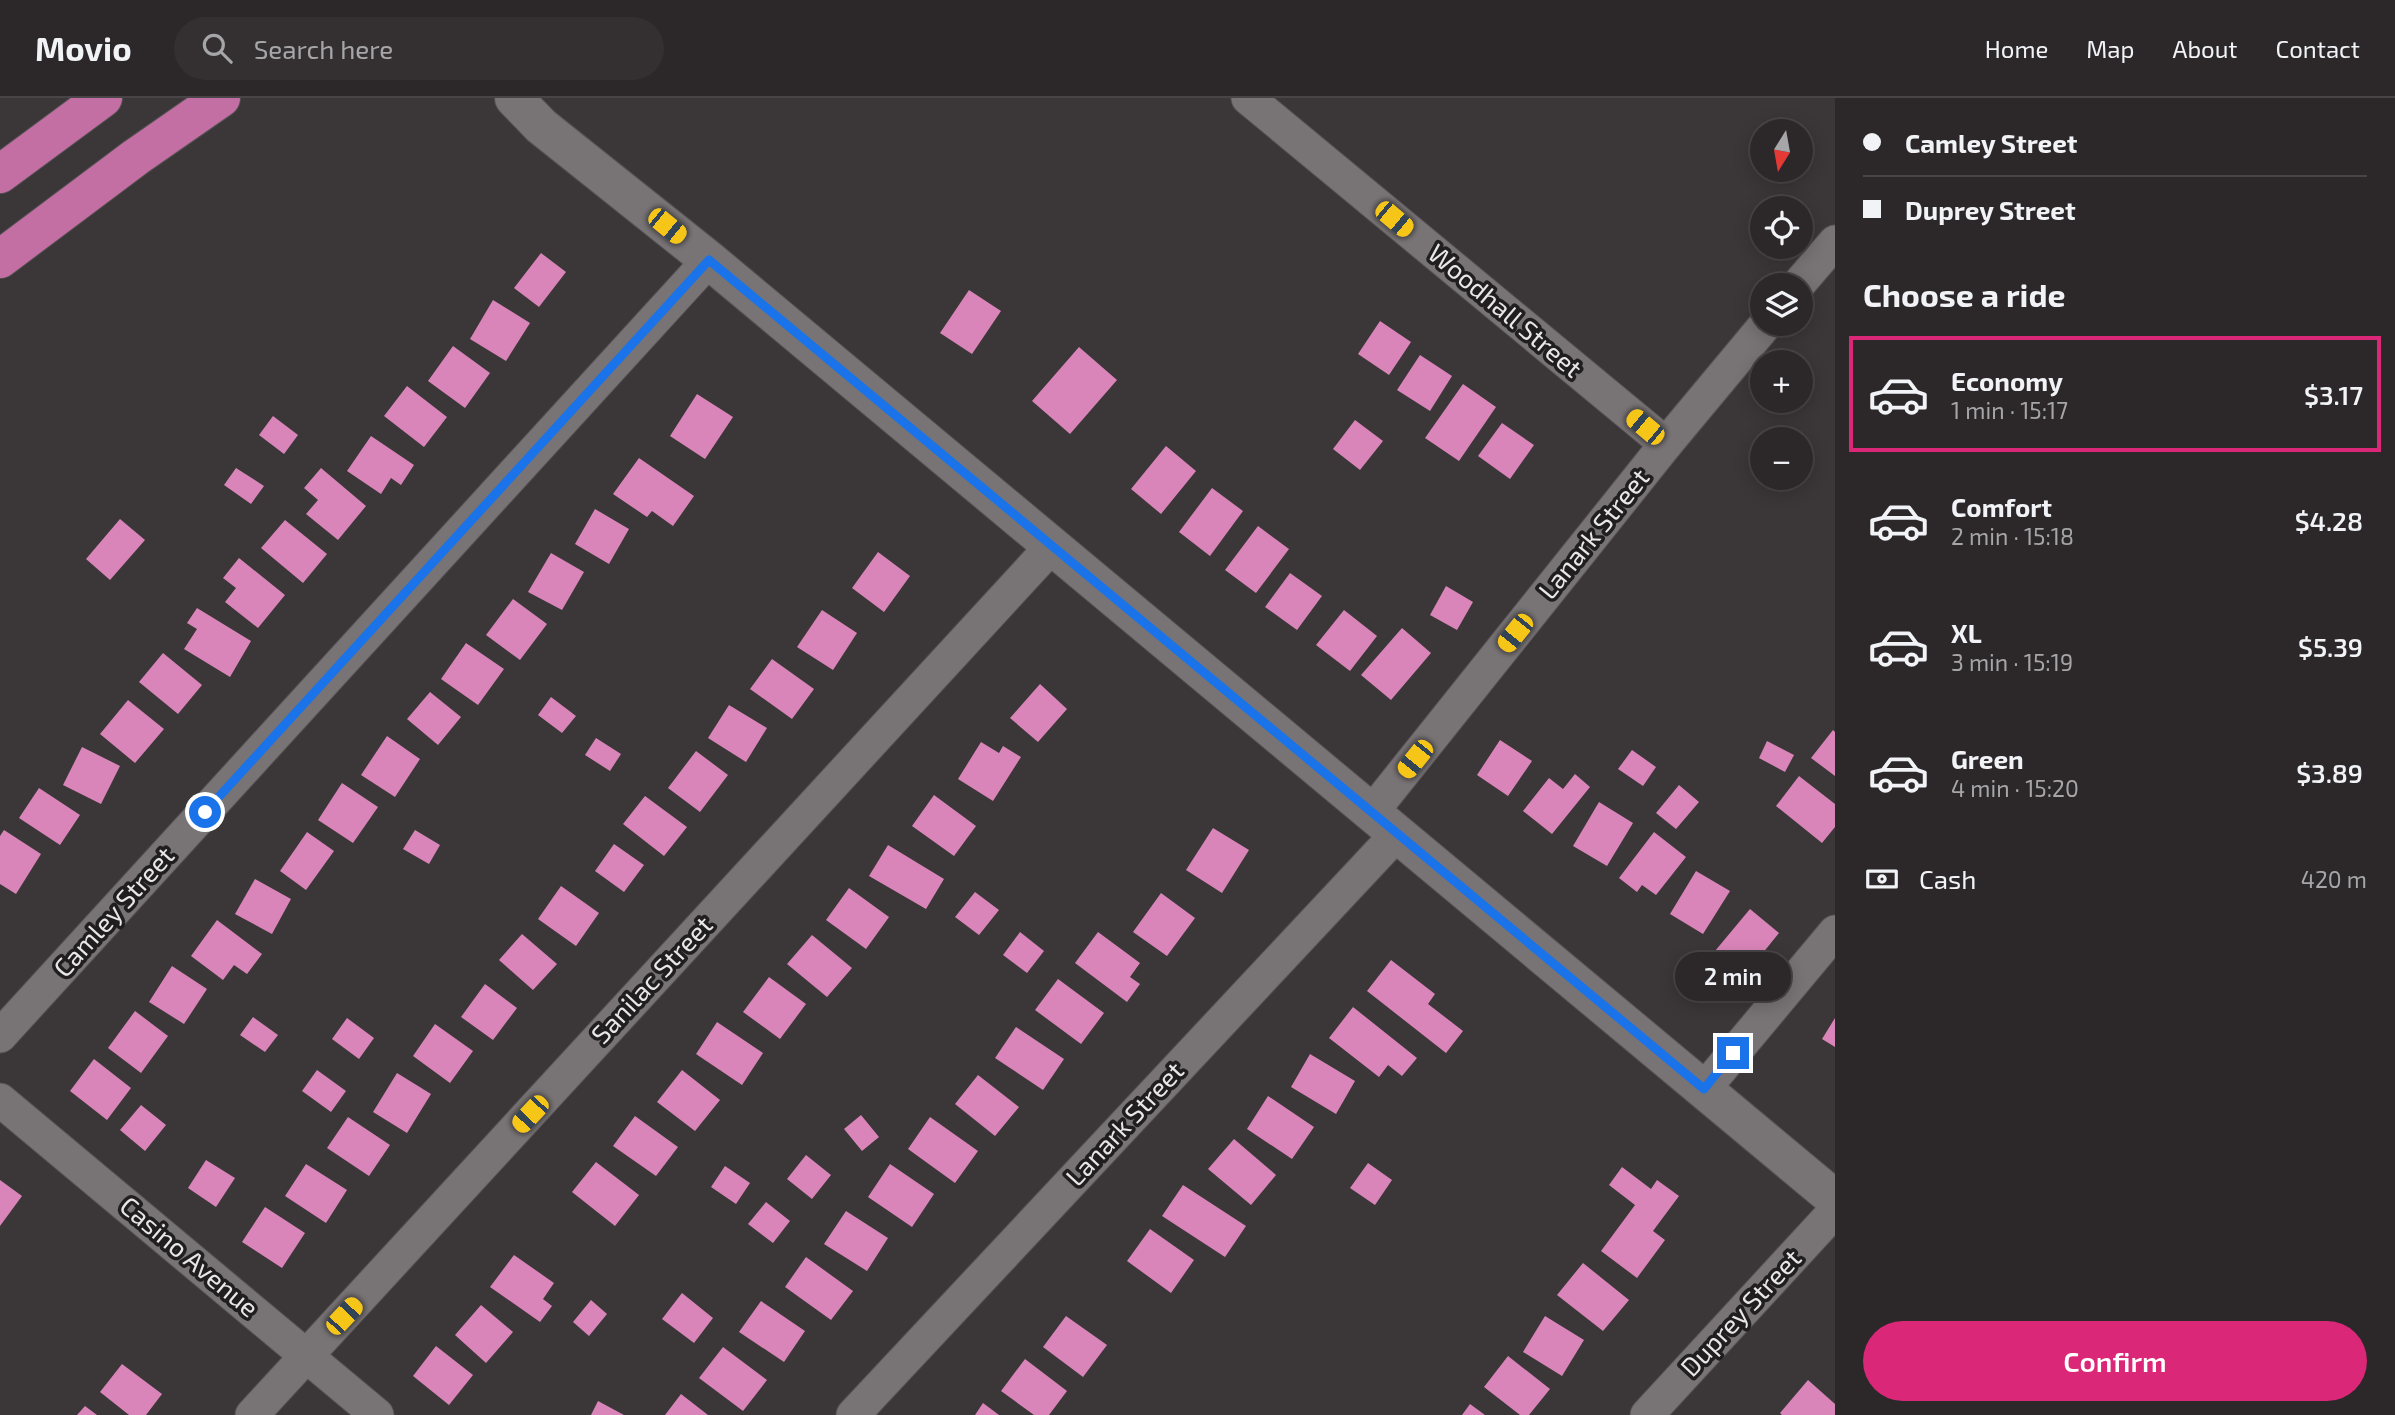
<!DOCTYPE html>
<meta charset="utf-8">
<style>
:root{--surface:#2c282a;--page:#343032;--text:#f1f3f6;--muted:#a6a6a8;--line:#484447;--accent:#db2777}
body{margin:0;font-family:"Exo 2",sans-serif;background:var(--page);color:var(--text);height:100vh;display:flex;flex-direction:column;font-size:26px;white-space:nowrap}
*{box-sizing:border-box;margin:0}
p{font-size:23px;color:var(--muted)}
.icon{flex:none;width:38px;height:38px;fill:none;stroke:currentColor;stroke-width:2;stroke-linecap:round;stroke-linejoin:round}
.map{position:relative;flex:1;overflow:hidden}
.panel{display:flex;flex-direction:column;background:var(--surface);width:560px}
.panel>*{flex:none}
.banner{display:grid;align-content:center;height:154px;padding:0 28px;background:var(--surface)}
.needle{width:46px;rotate:191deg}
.controls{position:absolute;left:1750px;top:21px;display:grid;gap:14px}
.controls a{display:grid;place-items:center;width:63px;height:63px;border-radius:50%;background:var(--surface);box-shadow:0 4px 18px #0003,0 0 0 2px var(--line);font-size:35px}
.end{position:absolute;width:32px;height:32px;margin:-16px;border:9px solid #1a73e8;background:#fff;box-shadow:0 0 0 4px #fff}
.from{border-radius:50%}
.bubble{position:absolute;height:49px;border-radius:24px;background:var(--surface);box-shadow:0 4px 18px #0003,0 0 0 2px var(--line);font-size:23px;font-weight:600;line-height:49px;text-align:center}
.car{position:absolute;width:21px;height:42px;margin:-21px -10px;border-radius:9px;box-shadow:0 0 5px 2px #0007;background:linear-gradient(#f5c518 24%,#345 0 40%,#f5c518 0 76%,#345 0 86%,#f5c518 0)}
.banner b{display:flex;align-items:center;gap:24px;height:66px;font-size:26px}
.banner b+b{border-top:2px solid var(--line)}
.banner i{width:18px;height:18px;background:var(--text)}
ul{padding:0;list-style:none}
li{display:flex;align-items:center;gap:21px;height:116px;margin:0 14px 10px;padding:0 14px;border:4px solid transparent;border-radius:0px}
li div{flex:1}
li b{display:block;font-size:26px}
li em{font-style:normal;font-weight:600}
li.on{border-color:var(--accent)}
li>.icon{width:63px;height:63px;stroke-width:1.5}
h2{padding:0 28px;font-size:32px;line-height:84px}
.pay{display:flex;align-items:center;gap:18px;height:77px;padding:0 28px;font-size:26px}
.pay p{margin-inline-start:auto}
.primary-button{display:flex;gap:14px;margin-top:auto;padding:14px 28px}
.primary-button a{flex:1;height:80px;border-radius:42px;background:var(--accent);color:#fff;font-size:28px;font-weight:600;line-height:80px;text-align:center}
header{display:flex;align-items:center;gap:42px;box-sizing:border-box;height:98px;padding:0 35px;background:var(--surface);border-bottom:2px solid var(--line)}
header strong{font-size:33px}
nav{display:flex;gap:38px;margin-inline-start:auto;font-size:24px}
.search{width:490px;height:63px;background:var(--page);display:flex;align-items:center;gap:18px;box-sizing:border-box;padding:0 24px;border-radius:38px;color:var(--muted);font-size:26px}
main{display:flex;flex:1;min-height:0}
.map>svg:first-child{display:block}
.building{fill:#da85b9}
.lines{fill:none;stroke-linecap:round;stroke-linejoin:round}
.minor-casing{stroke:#565254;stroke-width:35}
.tertiary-casing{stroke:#565254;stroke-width:40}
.motorway-casing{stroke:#565254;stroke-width:40}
.minor{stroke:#787375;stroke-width:33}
.tertiary{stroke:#787375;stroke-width:38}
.motorway{stroke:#c46fa4;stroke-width:38}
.route{stroke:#1a73e8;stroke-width:9}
.labels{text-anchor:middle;stroke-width:7;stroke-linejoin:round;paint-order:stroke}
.street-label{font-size:26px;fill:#eae7e8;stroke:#201e1f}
</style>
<header>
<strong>Movio</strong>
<div class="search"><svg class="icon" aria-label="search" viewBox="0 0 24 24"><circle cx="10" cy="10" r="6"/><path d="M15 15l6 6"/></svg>Search here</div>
<nav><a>Home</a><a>Map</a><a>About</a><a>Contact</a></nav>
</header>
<main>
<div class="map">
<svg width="1835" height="1317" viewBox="0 0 1835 1317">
<rect width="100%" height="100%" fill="#3b3638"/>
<g class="building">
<path d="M541,155L566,174L539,209L514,190Z"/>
<path d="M969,192L1001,213L972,256L940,235Z"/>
<path d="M493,202L530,225L506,263L470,241Z"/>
<path d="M1380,223L1411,244L1389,277L1358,256Z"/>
<path d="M453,248L490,275L465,310L428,283Z"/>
<path d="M1079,249L1117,282L1070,336L1032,303Z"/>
<path d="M1420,257L1452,278L1430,313L1397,292Z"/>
<path d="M1463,286L1496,309L1459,363L1425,340Z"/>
<path d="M407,288L447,319L424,349L384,318Z"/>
<path d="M697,296L733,319L705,361L670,338Z"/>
<path d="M273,318L298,337L284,356L259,337Z"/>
<path d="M1355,322L1383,343L1360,372L1333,351Z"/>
<path d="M1502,325L1534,347L1510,381L1478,358Z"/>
<path d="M371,338L414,367L401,387L391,380L381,396L347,373Z"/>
<path d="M1166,348L1196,373L1161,416L1131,391Z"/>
<path d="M639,360L694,398L673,428L652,413L647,419L613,396Z"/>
<path d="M236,370L264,388L251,406L224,387Z"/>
<path d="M321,370L366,408L338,442L306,416L318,402L304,390Z"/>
<path d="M1212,390L1243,413L1210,458L1179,434Z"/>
<path d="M595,411L629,431L609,466L575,446Z"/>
<path d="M120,421L145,442L110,482L86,461Z"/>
<path d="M285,422L327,456L303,485L261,450Z"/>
<path d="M1258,428L1289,451L1256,495L1225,472Z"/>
<path d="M878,454L910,478L884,514L852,490Z"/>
<path d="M551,455L584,474L562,512L528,494Z"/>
<path d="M239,460L285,497L258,530L225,504L236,490L223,480Z"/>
<path d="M1290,475L1322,498L1297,532L1265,509Z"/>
<path d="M1446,488L1473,504L1457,532L1430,517Z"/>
<path d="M513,501L547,526L520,562L486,537Z"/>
<path d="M197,510L251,543L230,579L184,551L197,531L187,525Z"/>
<path d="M822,512L857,535L833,572L797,549Z"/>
<path d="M1344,512L1377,538L1350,573L1316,547Z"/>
<path d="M1402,530L1431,555L1391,602L1361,577Z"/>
<path d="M466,545L504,571L478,607L441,581Z"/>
<path d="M163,555L202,587L178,616L139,584Z"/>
<path d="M772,561L814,591L792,621L750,591Z"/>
<path d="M1040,586L1067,611L1038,644L1010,620Z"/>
<path d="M430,594L461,619L438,647L407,621Z"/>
<path d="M551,599L576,618L562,635L538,617Z"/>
<path d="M128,602L164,631L135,665L100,636Z"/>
<path d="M729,607L767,630L746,664L708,640Z"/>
<path d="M1833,632L1835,634V678L1811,660Z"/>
<path d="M387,638L420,661L395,699L361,677Z"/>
<path d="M596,640L621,656L610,673L585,657Z"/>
<path d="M1500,642L1532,663L1508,698L1477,677Z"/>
<path d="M1767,643L1794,657L1785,674L1759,660Z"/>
<path d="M981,644L999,655L1003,648L1021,659L993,703L958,681Z"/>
<path d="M82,649L120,668L101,706L63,687Z"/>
<path d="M1632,652L1656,669L1643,688L1618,671Z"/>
<path d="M696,653L728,677L700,714L668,690Z"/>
<path d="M1575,676L1590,689L1552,736L1523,713L1549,680L1563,691Z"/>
<path d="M1799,678L1835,706V729L1822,745L1776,708Z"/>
<path d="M342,685L378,709L353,745L318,722Z"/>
<path d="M1679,687L1699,704L1676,731L1656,715Z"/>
<path d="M39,690L80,717L60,747L19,720Z"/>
<path d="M934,697L976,728L954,758L912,728Z"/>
<path d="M645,698L687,729L664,758L623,726Z"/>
<path d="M1599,704L1633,725L1607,768L1573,748Z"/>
<path d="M1213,730L1249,752L1222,795L1186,772Z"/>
<path d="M4,732L41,756L16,796L0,786V738Z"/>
<path d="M415,732L440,747L429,766L403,751Z"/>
<path d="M307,734L334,753L306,792L280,773Z"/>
<path d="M1654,734L1686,759L1656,797L1642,787L1637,794L1619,780Z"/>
<path d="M614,746L644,767L624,794L595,773Z"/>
<path d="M888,747L944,781L926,811L869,778Z"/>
<path d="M1696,773L1730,793L1703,836L1670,816Z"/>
<path d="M255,781L291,801L272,836L235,816Z"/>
<path d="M561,788L599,815L576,848L538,821Z"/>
<path d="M849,790L889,819L866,851L826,822Z"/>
<path d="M975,794L999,812L979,837L955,819Z"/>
<path d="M1161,795L1195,820L1167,858L1133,834Z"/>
<path d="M1750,811L1779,835L1745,877L1715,853Z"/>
<path d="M217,822L262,856L247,876L234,867L223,882L191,858Z"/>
<path d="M1020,834L1044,853L1027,875L1003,857Z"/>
<path d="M1098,834L1140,865L1130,879L1140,886L1127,904L1075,865Z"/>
<path d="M522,836L557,866L533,892L499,862Z"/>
<path d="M812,837L852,870L827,899L787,866Z"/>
<path d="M1391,862L1435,896L1428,906L1463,933L1446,955L1367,893Z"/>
<path d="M172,868L207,891L184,926L149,904Z"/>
<path d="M769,879L806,906L780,941L743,914Z"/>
<path d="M1058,881L1104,915L1081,946L1035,912Z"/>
<path d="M485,886L517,910L493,942L461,919Z"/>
<path d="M1353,909L1417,960L1402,978L1388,967L1379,979L1329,940Z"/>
<path d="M135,913L168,938L141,975L108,950Z"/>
<path d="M253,919L278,937L265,954L240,937Z"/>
<path d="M347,920L374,940L359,961L332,941Z"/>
<path d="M1835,920V949L1822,941Z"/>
<path d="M717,924L763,955L742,987L696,956Z"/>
<path d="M435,926L473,953L450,985L413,958Z"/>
<path d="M1016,929L1064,961L1043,992L995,960Z"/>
<path d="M1310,956L1355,983L1336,1016L1291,989Z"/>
<path d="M94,961L131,990L107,1022L70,993Z"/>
<path d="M317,972L346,993L331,1014L302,993Z"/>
<path d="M682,972L720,1002L695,1033L657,1004Z"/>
<path d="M397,975L431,996L407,1035L373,1014Z"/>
<path d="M978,977L1019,1009L995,1038L955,1006Z"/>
<path d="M1268,998L1314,1029L1292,1061L1247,1031Z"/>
<path d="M141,1007L166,1027L145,1053L120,1032Z"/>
<path d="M861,1017L879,1039L862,1053L844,1031Z"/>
<path d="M635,1018L678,1049L656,1078L613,1048Z"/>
<path d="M348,1019L390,1047L369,1078L327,1050Z"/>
<path d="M930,1019L978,1053L955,1085L908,1051Z"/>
<path d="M1234,1041L1276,1077L1251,1107L1208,1071Z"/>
<path d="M806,1057L831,1077L812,1101L787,1081Z"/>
<path d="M206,1062L235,1080L216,1109L188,1090Z"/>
<path d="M596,1064L639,1097L615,1128L572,1094Z"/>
<path d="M1368,1065L1392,1082L1375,1107L1350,1090Z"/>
<path d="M306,1066L347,1092L326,1125L285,1098Z"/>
<path d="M890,1066L934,1096L912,1129L868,1099Z"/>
<path d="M725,1068L750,1085L736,1106L711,1089Z"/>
<path d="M1622,1069L1651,1091L1657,1082L1679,1098L1653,1133L1665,1142L1637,1180L1601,1153L1635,1107L1609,1087Z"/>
<path d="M0,1082L22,1098L0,1128Z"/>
<path d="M1183,1087L1246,1128L1225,1159L1162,1118Z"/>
<path d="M766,1104L790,1123L773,1145L748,1126Z"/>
<path d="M265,1109L305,1135L282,1170L242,1144Z"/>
<path d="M846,1113L888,1140L867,1173L824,1146Z"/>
<path d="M1150,1131L1194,1162L1171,1195L1127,1163Z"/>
<path d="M514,1157L554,1185L543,1201L552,1208L540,1224L490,1189Z"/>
<path d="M806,1159L853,1193L831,1222L785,1189Z"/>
<path d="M1583,1165L1629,1202L1603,1233L1557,1197Z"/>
<path d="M682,1195L713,1220L694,1245L662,1221Z"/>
<path d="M591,1202L607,1216L589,1238L573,1224Z"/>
<path d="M761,1203L805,1233L784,1264L739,1234Z"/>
<path d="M481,1207L513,1234L486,1265L455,1237Z"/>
<path d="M1066,1218L1107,1247L1083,1279L1043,1249Z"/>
<path d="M1545,1218L1584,1242L1562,1278L1523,1254Z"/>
<path d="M436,1248L473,1277L449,1307L413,1278Z"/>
<path d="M723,1249L767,1282L743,1313L699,1280Z"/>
<path d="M1508,1258L1550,1291L1529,1317H1520L1484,1289Z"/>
<path d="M1025,1261L1067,1293L1049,1317H1034L1001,1293Z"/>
<path d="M122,1266L162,1296L146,1317H129L100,1294Z"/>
<path d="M1808,1282L1835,1306V1317H1782L1780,1315Z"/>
<path d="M681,1296L708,1317H665Z"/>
<path d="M598,1303L624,1317H591Z"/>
<path d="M983,1305L999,1317H975Z"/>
<path d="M1470,1306L1485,1317H1462Z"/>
<path d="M85,1308L97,1317H77Z"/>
</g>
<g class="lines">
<defs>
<g id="minor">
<path d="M1248,0L1666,346"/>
<path d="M1798,187L1835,144"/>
<path d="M1372,714L1666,346L1766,226"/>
<path d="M0,938L709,162"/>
<path d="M1704,991L1835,834"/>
<path d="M0,1002L377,1317"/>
<path d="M252,1317L1053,447"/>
<path d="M853,1317L1397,736"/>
<path d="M1647,1317L1835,1113"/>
</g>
<path id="tertiary" d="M514,0L541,28L709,162L1835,1101"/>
<g id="motorway">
<path d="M0,76L103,0"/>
<path d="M0,161L136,59L221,0"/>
</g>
</defs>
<use href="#minor" class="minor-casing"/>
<use href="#tertiary" class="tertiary-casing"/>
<use href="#motorway" class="motorway-casing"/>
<use href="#minor" class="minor"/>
<use href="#tertiary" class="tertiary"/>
<use href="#motorway" class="motorway"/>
</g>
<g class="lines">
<path class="route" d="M205,714L709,162L1704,991L1733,955"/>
</g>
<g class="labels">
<g class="street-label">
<text transform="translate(1505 213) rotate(40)" y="9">Woodhall Street</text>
<text transform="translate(1594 436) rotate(-51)" y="9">Lanark Street</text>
<text transform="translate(114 814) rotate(-48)" y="9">Camley Street</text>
<text transform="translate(652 882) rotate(-47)" y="9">Sanilac Street</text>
<text transform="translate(1125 1026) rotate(-47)" y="9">Lanark Street</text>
<text transform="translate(189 1159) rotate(40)" y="9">Casino Avenue</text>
<text transform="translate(1741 1215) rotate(-47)" y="9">Duprey Street</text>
</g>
</g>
</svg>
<div class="controls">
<a><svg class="needle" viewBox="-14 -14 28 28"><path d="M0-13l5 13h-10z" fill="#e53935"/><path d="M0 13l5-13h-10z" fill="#a6a6a8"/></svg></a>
<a><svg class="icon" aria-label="locate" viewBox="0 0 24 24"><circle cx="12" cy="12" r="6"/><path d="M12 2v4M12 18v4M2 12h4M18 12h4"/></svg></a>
<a><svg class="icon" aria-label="layers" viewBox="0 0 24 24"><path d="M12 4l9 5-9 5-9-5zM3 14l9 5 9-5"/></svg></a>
<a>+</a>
<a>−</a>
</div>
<i class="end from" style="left:205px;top:714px"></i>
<i class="end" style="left:1733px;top:955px"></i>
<div class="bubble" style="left:1675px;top:854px;width:116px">2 min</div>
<i class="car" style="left:1394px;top:121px;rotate:130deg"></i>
<i class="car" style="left:667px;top:128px;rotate:129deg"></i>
<i class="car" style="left:1645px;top:329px;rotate:310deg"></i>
<i class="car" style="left:1515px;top:535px;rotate:219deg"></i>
<i class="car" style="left:1415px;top:661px;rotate:219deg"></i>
<i class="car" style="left:530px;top:1016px;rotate:223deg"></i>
<i class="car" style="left:344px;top:1218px;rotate:43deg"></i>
</div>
<section class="panel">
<div class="banner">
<b><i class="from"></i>Camley Street</b>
<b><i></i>Duprey Street</b>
</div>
<h2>Choose a ride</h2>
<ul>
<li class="on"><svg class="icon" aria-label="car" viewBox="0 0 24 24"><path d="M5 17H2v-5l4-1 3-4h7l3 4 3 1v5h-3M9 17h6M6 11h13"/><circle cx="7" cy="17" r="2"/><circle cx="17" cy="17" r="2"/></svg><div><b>Economy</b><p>1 min · 15:17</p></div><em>$3.17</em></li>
<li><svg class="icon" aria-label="car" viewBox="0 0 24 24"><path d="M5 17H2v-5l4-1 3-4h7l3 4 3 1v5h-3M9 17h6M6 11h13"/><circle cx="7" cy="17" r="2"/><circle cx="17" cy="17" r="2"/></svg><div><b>Comfort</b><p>2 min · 15:18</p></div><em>$4.28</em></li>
<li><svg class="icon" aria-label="car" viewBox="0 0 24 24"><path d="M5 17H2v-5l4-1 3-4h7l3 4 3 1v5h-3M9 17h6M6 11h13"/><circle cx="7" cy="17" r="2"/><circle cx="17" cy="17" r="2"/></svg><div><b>XL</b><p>3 min · 15:19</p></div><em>$5.39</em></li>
<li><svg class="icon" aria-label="car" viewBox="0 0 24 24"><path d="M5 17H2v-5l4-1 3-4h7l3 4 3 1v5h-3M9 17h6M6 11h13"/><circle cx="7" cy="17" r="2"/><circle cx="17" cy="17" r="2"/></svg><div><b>Green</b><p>4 min · 15:20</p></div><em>$3.89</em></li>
</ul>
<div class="pay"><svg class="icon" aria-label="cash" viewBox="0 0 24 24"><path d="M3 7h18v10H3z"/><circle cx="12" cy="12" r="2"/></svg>Cash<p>420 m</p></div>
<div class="primary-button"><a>Confirm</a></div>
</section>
</main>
